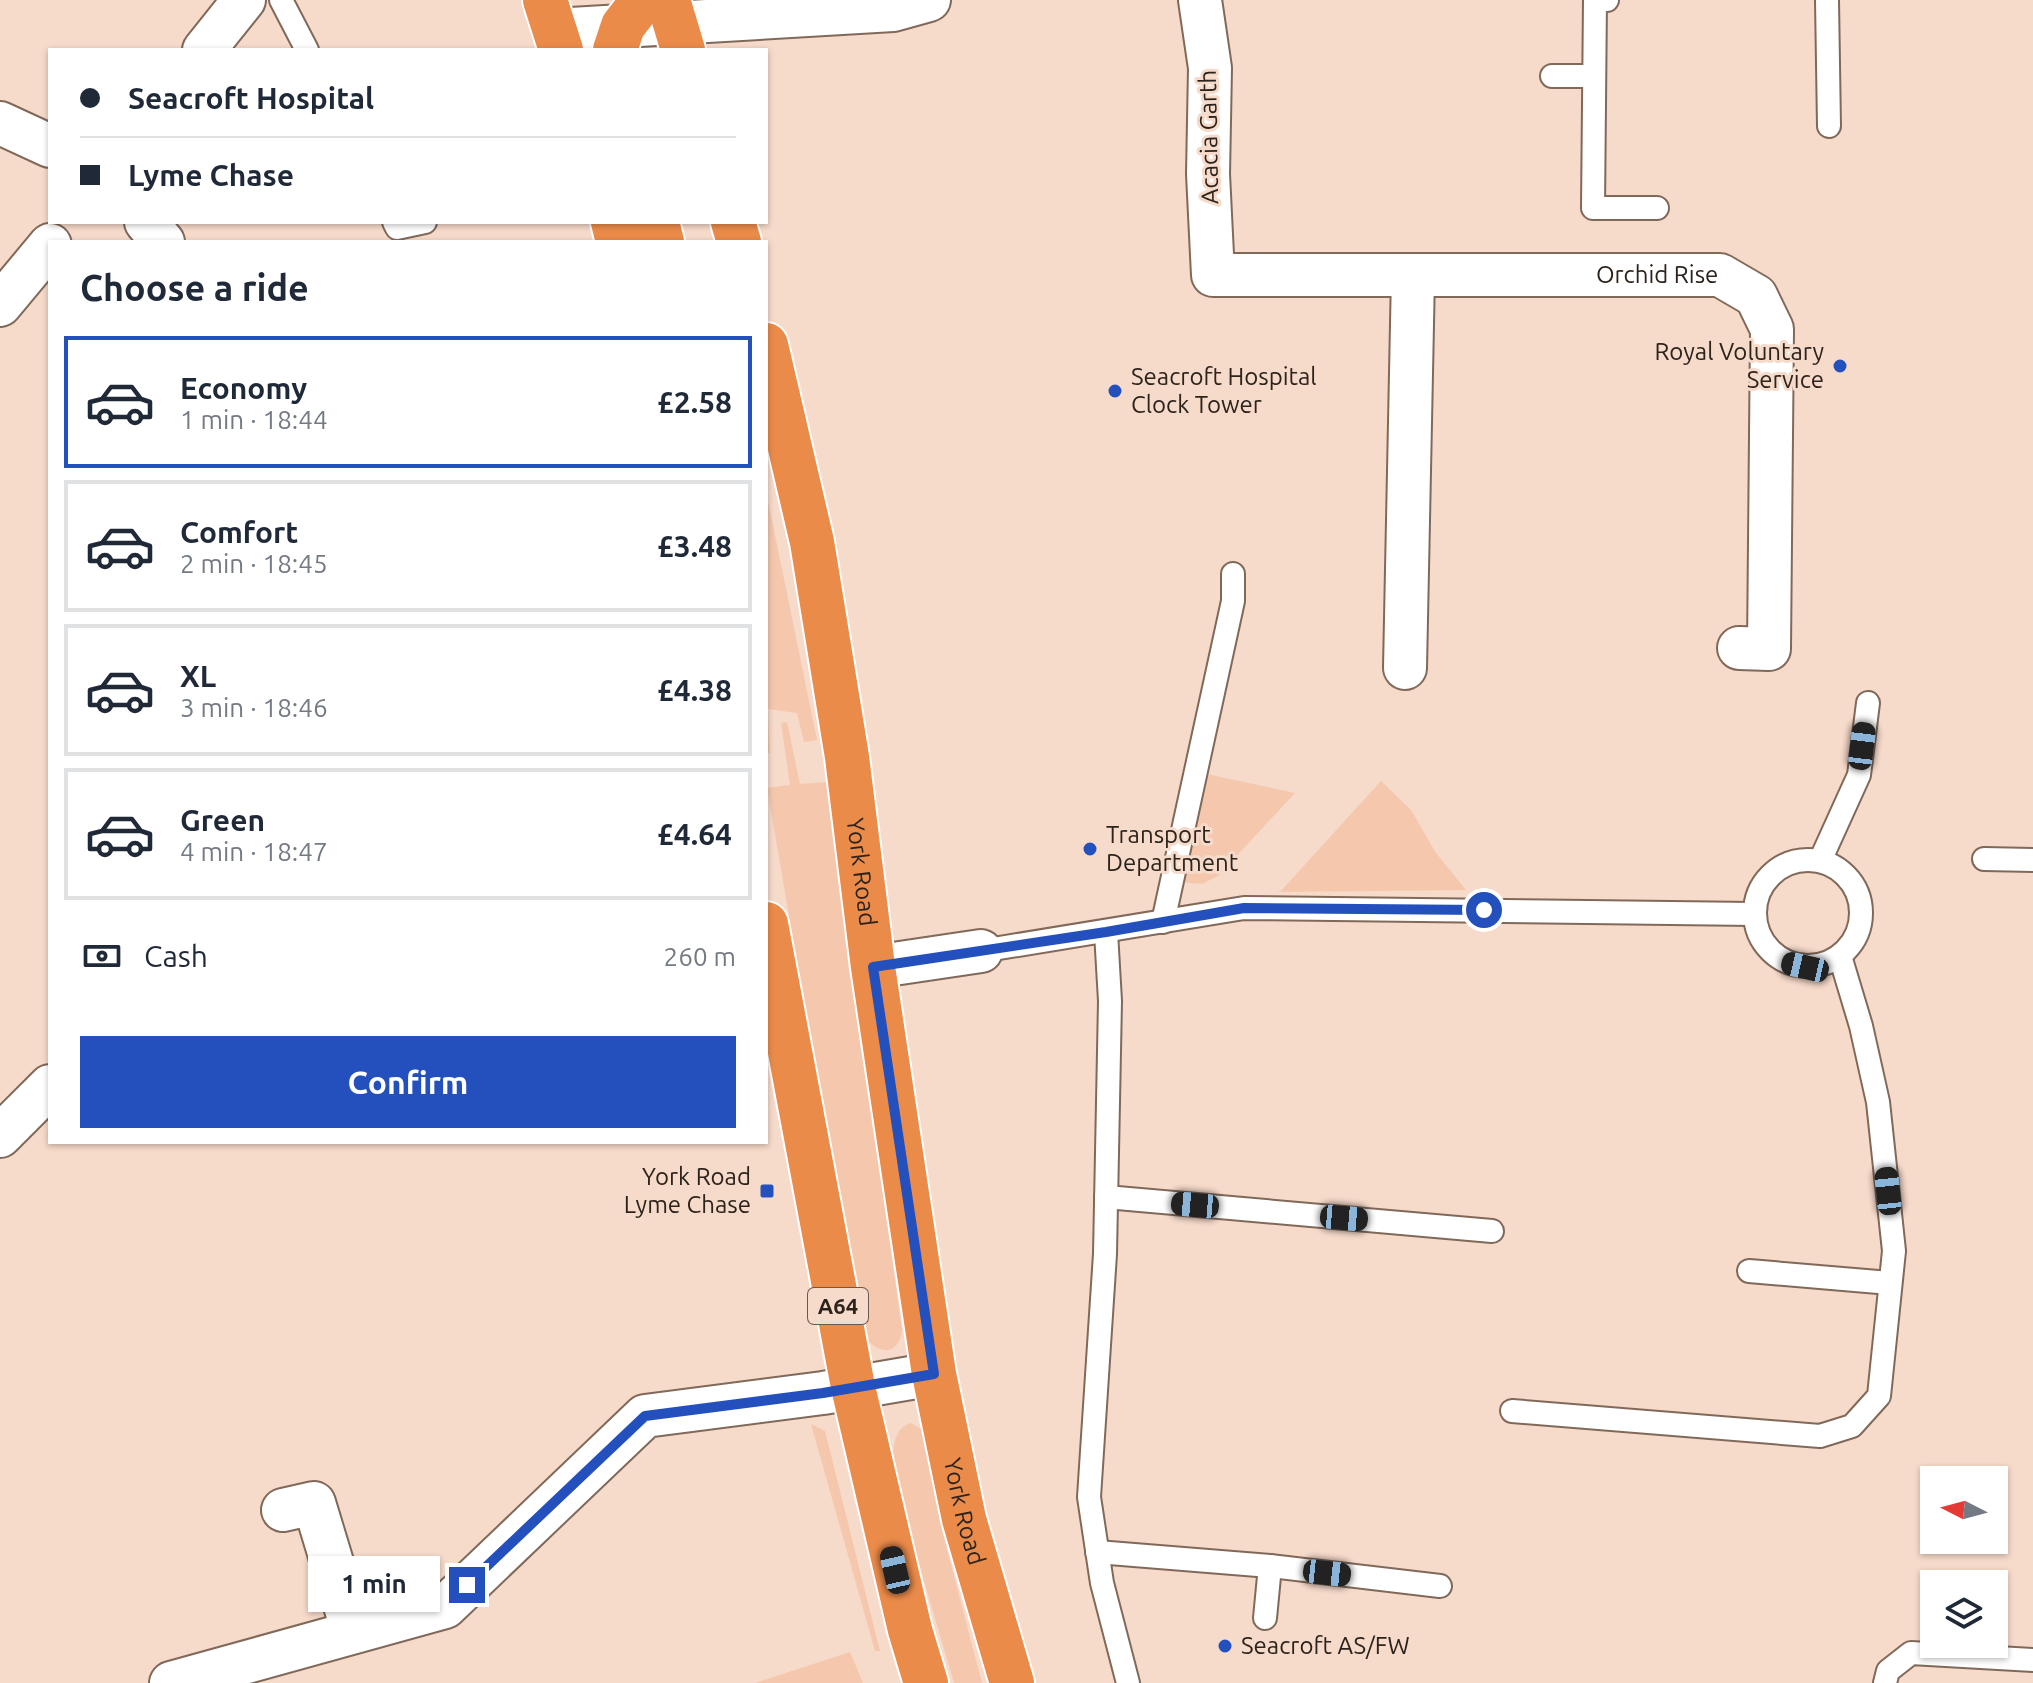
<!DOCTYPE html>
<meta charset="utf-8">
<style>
:root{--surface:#fff;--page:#f6f6f7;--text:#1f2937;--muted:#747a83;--line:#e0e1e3;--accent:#2450be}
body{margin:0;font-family:Ubuntu,sans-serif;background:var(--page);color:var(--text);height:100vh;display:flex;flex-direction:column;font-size:30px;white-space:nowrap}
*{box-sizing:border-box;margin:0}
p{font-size:26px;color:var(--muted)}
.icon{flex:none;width:44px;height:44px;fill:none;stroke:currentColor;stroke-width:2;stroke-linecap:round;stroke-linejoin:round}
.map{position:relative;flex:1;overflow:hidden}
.side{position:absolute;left:48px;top:240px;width:720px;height:904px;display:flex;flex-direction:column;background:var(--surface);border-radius:0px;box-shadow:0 2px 6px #0004}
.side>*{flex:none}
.hud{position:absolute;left:48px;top:48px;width:720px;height:176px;border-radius:0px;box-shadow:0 2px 6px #0004;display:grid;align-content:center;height:176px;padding:0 32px;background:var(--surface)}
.needle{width:52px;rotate:276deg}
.buttons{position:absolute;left:1920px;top:1466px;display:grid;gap:16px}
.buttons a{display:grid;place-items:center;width:88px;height:88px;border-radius:0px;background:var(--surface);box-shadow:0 2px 6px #0004;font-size:40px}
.end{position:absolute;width:36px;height:36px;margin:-18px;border:10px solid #2450be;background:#fff;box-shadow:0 0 0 4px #fff}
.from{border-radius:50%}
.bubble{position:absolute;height:56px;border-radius:0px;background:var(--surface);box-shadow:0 2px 6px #0004;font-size:26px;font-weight:700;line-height:56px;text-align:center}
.car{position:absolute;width:24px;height:48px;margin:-24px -12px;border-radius:10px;box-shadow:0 0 6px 2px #0007;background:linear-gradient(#222 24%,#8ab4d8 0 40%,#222 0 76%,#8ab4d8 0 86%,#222 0)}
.hud b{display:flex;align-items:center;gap:28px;height:76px;font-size:30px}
.hud b+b{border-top:2px solid var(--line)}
.hud i{width:20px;height:20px;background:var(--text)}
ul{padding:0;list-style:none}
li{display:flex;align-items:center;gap:24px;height:132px;margin:0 16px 12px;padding:0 16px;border:4px solid var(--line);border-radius:0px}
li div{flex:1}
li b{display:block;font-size:30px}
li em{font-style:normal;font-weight:700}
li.current{border-color:var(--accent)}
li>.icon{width:72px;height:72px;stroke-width:1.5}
h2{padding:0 32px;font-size:36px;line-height:96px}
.pay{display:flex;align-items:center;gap:20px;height:88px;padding:0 32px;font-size:30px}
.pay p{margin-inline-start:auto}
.cta{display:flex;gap:16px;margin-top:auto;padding:16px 32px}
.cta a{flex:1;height:92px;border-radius:0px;background:var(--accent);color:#fff;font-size:32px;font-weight:700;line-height:92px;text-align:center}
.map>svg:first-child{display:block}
.green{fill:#f5c8ae}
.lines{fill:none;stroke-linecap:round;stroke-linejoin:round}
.lane-casing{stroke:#81695a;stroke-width:26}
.street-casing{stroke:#81695a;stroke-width:46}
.highway-casing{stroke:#fff;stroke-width:48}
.lane{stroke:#fff;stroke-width:22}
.street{stroke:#fff;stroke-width:42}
.highway{stroke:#eb8b4a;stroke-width:44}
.route{stroke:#2450be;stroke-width:10}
.poi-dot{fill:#2450be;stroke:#f6daca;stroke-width:3}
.labels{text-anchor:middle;stroke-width:6;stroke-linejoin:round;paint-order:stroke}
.shield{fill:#f6daca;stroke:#695a51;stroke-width:2}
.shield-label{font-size:22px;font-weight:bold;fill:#2d231d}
.street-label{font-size:24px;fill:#2d231d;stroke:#f6daca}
.poi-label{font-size:24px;fill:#2d231d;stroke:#f6daca;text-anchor:start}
</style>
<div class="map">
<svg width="2033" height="1683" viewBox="0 0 2033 1683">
<rect width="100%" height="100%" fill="#f6daca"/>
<g class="green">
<path d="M766,491L817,740L804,742L797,713L768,709L770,753H766Z"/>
<path d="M787,722L800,784L827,782L902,1330C898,1362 870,1352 860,1328L767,788L790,785L781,723Z"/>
<path d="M1207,774L1295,793L1218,876L1202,884L1187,883L1180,877Z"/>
<path d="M1381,781L1411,810L1436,853L1466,890L1280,892Z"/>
<path d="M911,1423L921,1429L943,1534L982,1683H954L894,1479C893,1461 889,1429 911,1423Z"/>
<path d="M811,1424L825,1431L880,1651H875Z"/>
<path d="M850,1652L863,1683H755Z"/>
</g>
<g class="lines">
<defs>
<g id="lane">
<path d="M281,0L307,50"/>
<path d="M1607,0H1595L1593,208H1657"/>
<path d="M1827,0L1829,126"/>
<path d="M1552,76H1594"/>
<path d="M394,222L397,228L425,222"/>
<path d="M1984,859L2033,860"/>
<circle cx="1808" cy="913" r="53"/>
<path d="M1820,861L1859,775L1868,703"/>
<path d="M1163,922L1233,601V574"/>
<path d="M1106,932L1110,1001L1105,1254L1089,1497L1102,1583L1128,1683"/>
<path d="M981,951L1244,908L1754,914"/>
<path d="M1106,1197L1492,1231"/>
<path d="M1749,1271L1890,1283"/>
<path d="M1512,1411L1820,1436L1852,1426L1879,1396L1894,1251L1878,1102L1861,1026L1840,956"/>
<path d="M1097,1552L1270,1566L1440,1586"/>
<path d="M1265,1618L1270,1566"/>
<path d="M1885,1683L1888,1671L1911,1653L2033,1660"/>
</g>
<g id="street">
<path id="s1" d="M1200,0L1210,68L1208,174L1213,275H1720L1756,296L1772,329L1769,649L1739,648"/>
<path d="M554,30L893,10L929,0"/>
<path d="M204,50L244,0"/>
<path d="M0,123L50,146"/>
<path d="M146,222L163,242"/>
<path d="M0,305L50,245"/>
<path d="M1405,668L1413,275"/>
<path d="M873,967L981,951"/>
<path d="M0,1136L50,1086"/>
<path d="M283,1510L314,1503L353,1632"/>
<path d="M171,1683L445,1607L645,1416L823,1393L934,1374"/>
</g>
<g id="highway">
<path d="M545,0L561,50"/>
<path d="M668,0L683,50"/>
<path d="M615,50L623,26L643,0"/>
<path d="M613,222L618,242"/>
<path d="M657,222L662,242"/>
<path d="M733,222L739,242"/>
<path id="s2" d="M766,345L812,542L847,757L873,967L934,1374L964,1519L1012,1683"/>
<path d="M766,924L853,1387L910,1630L926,1683"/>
</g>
</defs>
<use href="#lane" class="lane-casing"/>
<use href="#street" class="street-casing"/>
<use href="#highway" class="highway-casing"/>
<use href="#lane" class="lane"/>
<use href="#street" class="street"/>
<use href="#highway" class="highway"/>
</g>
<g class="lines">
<path class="route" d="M467,1585L645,1416L823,1393L934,1374L873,967L1106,932L1244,908L1484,910"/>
</g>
<g class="poi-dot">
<circle cx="1840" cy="366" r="8"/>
<circle cx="1115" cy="391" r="8"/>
<circle cx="1090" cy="849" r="8"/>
<rect x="759" y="1183" width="16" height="16" rx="4"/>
<circle cx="1225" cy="1646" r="8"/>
</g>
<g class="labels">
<rect class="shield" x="808" y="1288" width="60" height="36" rx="6"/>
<g class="shield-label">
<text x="838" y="1314">A64</text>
</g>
<g class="street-label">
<text transform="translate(1209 137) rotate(-91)" y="8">Acacia Garth</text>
<text dy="8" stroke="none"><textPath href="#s1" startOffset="720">Orchid Rise</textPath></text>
<text dy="8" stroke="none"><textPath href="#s2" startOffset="536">York Road</textPath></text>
<text dy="8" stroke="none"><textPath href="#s2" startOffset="1184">York Road</textPath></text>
</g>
<g class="poi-label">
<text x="1824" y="360" text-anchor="end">Royal Voluntary<tspan x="1824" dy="28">Service</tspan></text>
<text x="1131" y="385">Seacroft Hospital<tspan x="1131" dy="28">Clock Tower</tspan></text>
<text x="1106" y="843">Transport<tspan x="1106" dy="28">Department</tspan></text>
<text x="751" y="1185" text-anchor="end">York Road<tspan x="751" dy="28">Lyme Chase</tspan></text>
<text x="1241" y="1654">Seacroft AS/FW</text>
</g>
</g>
</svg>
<div class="buttons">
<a><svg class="needle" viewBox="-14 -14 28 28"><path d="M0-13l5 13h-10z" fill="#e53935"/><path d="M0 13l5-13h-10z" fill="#747a83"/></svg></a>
<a><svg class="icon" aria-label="layers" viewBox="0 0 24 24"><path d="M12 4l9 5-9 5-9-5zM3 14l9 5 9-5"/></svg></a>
</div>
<i class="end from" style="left:1484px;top:910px"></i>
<i class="end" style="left:467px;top:1585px"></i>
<div class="bubble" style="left:308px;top:1556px;width:132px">1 min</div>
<i class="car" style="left:1862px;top:746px;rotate:7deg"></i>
<i class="car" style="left:1805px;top:967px;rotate:283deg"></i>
<i class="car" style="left:1888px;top:1191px;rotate:354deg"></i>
<i class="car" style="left:1195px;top:1205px;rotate:275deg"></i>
<i class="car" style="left:1344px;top:1218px;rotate:95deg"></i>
<i class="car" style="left:895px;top:1570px;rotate:347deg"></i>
<i class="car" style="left:1327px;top:1573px;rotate:96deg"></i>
<div class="hud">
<b><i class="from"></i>Seacroft Hospital</b>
<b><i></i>Lyme Chase</b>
</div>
<section class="side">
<h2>Choose a ride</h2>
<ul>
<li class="current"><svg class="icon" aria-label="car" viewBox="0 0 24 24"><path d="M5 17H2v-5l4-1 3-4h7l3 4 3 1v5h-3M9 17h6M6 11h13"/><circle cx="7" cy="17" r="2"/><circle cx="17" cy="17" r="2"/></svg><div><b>Economy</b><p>1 min · 18:44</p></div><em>£2.58</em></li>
<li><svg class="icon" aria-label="car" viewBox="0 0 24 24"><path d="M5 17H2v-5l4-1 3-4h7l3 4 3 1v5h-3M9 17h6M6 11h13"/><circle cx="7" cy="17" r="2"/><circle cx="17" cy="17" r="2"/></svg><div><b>Comfort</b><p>2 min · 18:45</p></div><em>£3.48</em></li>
<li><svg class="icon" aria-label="car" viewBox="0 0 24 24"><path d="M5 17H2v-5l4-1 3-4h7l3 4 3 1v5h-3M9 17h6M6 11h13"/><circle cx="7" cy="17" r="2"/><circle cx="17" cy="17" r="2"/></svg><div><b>XL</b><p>3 min · 18:46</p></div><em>£4.38</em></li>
<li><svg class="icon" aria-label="car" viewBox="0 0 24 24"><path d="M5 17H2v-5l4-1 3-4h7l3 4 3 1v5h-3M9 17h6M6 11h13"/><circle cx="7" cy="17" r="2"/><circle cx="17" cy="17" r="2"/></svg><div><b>Green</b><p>4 min · 18:47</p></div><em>£4.64</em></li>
</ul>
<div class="pay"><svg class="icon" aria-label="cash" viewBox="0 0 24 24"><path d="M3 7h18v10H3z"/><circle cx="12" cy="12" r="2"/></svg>Cash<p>260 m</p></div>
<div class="cta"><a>Confirm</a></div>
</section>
</div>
